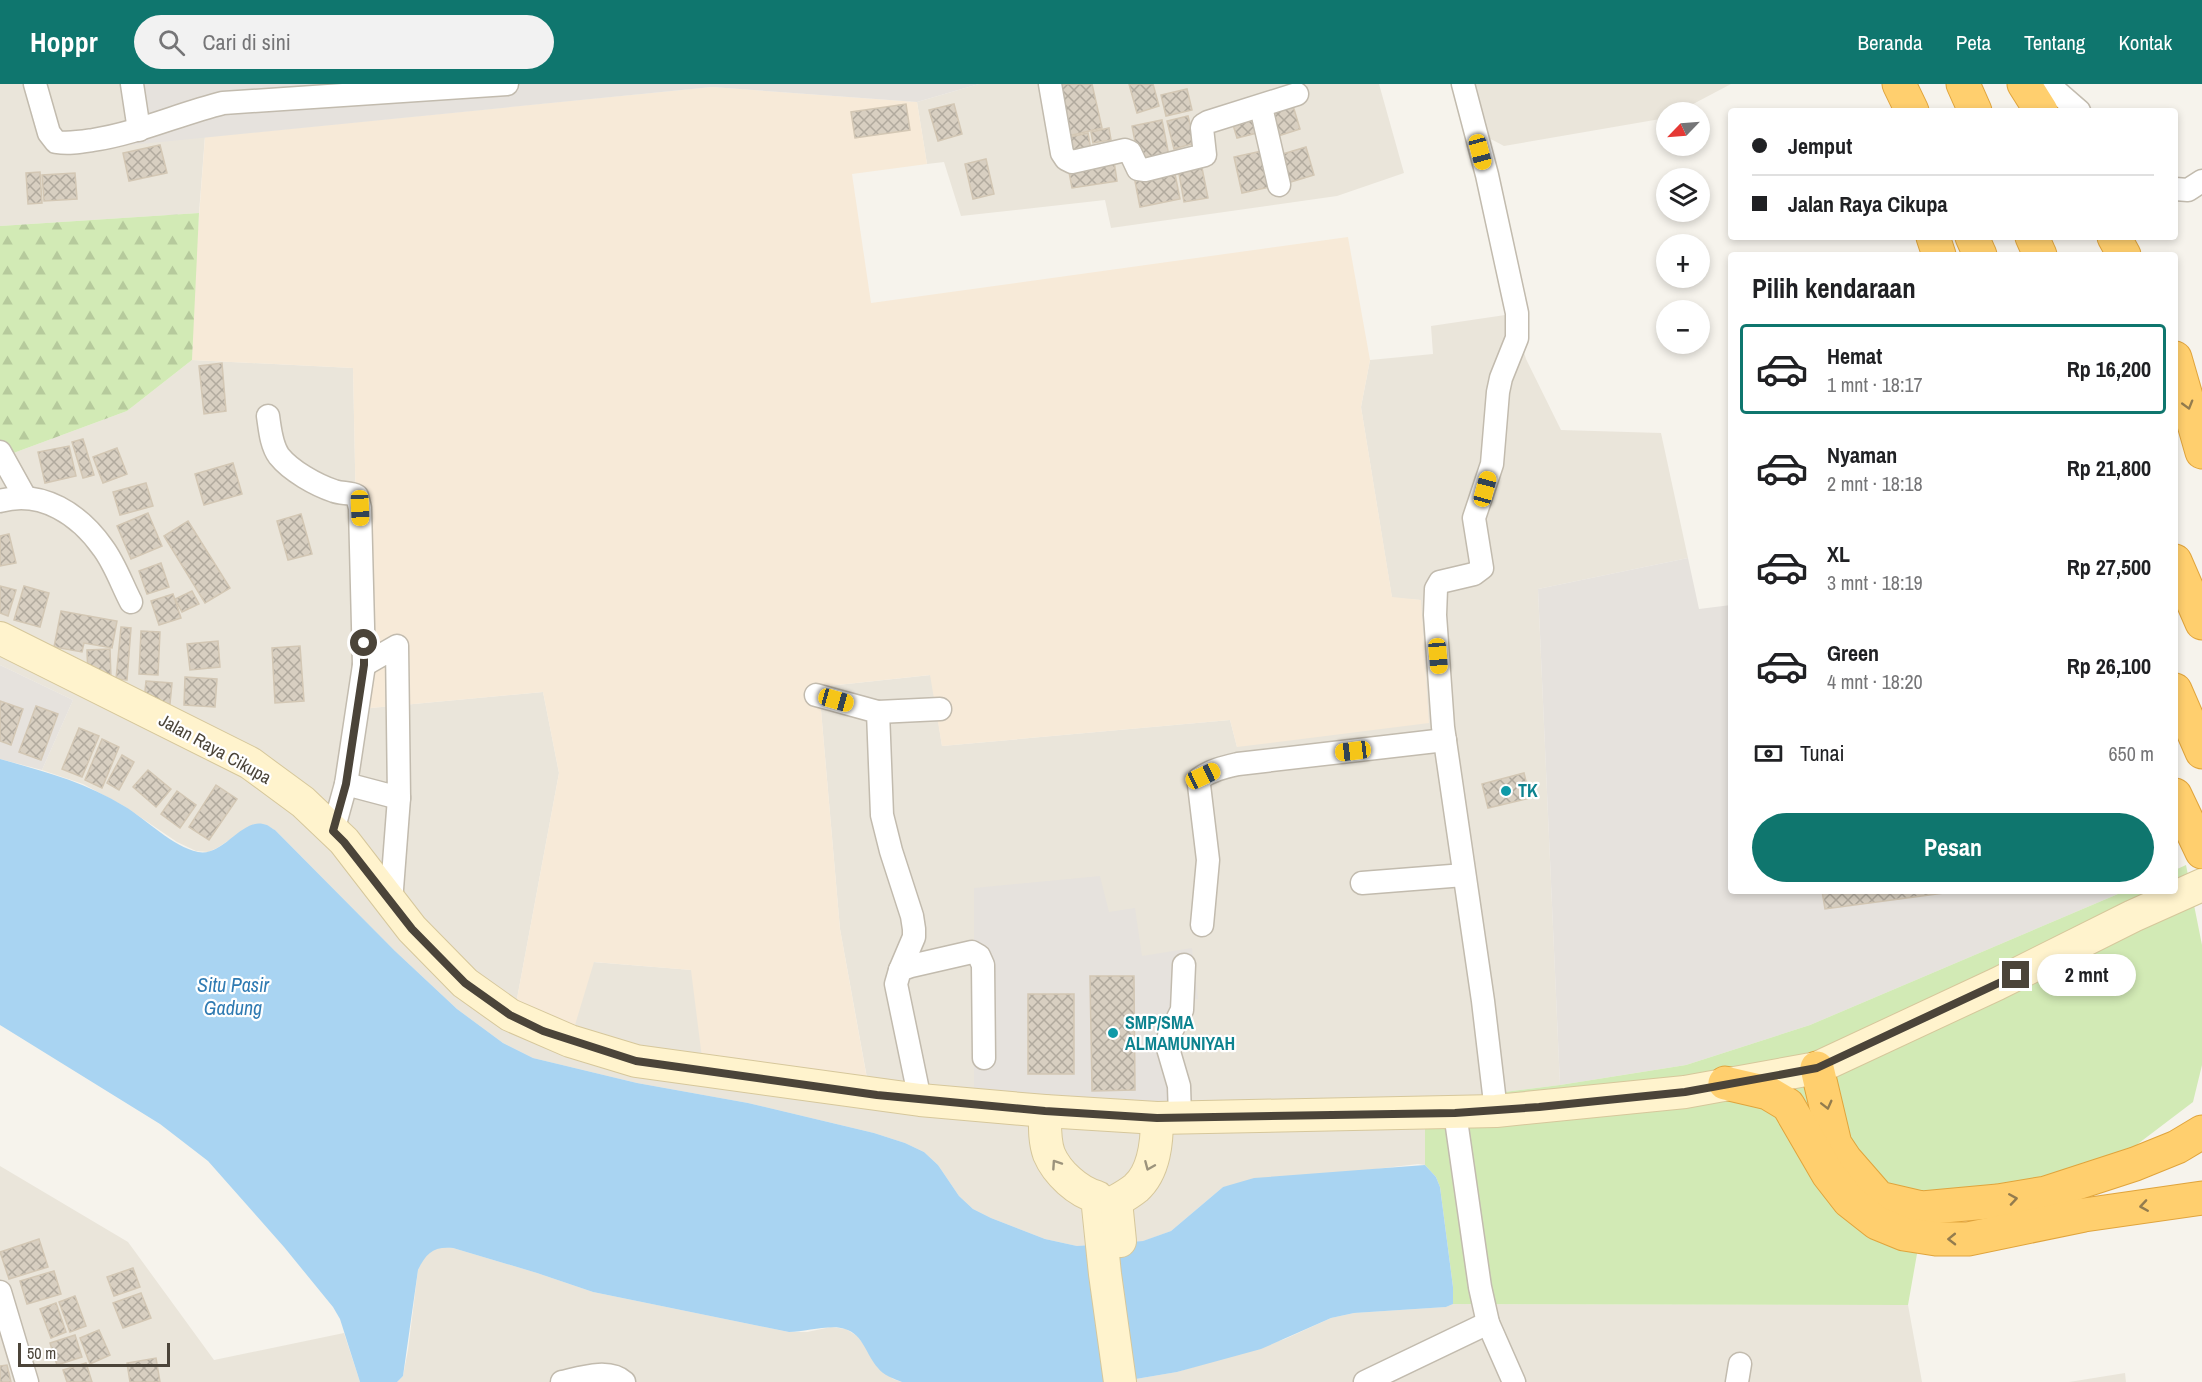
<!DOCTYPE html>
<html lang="id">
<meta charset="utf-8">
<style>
:root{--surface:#fff;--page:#f2f2f2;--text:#202124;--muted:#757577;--line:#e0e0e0;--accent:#0f766e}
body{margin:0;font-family:"Archivo Narrow",sans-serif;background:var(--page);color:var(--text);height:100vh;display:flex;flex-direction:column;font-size:22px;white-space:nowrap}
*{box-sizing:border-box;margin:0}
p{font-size:20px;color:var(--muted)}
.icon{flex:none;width:33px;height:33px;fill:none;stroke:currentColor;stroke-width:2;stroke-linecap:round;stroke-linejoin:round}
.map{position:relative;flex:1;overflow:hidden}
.drawer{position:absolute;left:1728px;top:168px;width:450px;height:642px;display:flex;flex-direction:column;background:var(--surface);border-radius:6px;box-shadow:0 3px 9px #0003}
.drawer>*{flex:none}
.hud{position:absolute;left:1728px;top:24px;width:450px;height:132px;border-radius:6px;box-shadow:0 3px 9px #0003;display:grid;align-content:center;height:132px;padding:0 24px;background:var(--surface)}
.needle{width:39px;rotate:245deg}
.controls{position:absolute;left:1656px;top:18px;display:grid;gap:12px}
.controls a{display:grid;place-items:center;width:54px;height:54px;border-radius:50%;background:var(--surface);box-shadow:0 3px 9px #0003;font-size:30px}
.scale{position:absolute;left:18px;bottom:15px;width:152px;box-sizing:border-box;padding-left:6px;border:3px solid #4b4439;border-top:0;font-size:16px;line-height:21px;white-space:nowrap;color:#4b4439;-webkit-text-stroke:4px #fff;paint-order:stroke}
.end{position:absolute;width:27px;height:27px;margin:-14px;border:8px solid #4b4439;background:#fff;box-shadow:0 0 0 3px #fff}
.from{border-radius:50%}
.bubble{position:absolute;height:42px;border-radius:21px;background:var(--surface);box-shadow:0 3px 9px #0003;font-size:20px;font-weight:800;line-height:42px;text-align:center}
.car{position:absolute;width:18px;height:36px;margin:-18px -9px;border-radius:8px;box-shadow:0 0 4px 2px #0007;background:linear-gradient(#f5c518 24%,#345 0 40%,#f5c518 0 76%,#345 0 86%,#f5c518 0)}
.hud b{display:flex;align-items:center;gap:21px;height:57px;font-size:22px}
.hud b+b{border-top:2px solid var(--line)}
.hud i{width:15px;height:15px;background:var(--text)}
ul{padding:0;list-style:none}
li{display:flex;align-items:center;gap:18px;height:90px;margin:0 12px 9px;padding:0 12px;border:3px solid transparent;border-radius:6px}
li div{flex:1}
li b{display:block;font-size:22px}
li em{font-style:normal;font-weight:800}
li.current{border-color:var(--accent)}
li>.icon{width:54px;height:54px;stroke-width:1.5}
h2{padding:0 24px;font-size:27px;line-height:72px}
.pay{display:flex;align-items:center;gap:15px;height:66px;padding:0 24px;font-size:22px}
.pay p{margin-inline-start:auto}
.button{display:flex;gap:12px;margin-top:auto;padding:12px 24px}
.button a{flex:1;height:69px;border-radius:36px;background:var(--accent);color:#fff;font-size:24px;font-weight:800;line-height:69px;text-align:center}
header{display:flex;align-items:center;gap:36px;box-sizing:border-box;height:84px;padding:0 30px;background:var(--accent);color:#fff}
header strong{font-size:28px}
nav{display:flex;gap:33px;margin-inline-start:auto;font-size:21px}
.search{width:420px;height:54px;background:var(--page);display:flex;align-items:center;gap:15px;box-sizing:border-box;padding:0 21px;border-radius:33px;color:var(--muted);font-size:22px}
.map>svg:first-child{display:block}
.residential{fill:#eae5da}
.commercial{fill:#f7ead8}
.industrial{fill:#e6e2dd}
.grass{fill:#d2eab5}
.forest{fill:url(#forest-firs)}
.water{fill:#a9d4f2}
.building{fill:url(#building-cross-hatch);stroke:#d3c7b4;stroke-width:1.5}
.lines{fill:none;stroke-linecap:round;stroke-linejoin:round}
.street-casing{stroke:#c2bbae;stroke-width:25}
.secondary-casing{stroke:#d6c79b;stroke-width:34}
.highway-casing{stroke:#e0a43c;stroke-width:35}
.street{stroke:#fff;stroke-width:22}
.secondary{stroke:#fff3cd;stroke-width:32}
.highway{stroke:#ffcf6e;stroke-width:33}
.oneway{stroke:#937c4e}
.oneway2{stroke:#9c937c}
.route{stroke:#4b4439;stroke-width:8}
.culture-dot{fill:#0f9aa8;stroke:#fff;stroke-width:2}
.labels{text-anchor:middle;stroke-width:4.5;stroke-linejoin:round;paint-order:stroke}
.street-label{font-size:18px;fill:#4b4439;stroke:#fff}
.culture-label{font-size:18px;font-weight:bold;fill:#0d838f;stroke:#fff;text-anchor:start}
.water-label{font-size:20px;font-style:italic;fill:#2e7ab2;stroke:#fff}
</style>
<header>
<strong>Hoppr</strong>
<div class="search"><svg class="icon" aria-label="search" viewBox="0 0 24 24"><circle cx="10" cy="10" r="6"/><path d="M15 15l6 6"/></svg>Cari di sini</div>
<nav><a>Beranda</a><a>Peta</a><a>Tentang</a><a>Kontak</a></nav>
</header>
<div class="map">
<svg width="2202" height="1298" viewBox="0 0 2202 1298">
<defs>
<pattern id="forest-firs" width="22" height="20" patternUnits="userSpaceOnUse" patternTransform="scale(1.5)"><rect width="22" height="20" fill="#d2eab5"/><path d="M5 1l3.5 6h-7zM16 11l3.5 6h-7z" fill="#b6ca9c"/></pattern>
<pattern id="building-cross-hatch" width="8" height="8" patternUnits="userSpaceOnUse" patternTransform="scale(1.5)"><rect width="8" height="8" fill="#d8cfc1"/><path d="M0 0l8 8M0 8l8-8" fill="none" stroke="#b1aa9e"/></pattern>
</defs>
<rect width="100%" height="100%" fill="#f6f3ec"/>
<g class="residential">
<path d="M0,0H209L199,129L0,142Z"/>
<path d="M979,0H1379L1404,89L1337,112L1111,144L1105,116L961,132L944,78L927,80L917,18Z"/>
<path d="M1456,0H1731L1678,28H1666V34L1504,62L1468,43Z"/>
<path d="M1512,230L1526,275L1561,346L1661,349L1688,474L1538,505L1560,1001L1425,1018V1081L1418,1080L1223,1103L1171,1147L1144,1157L1077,1162L1045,1155L991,1134L973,1125L959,1112L938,1081L924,1068L905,1059L874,1049L748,1019L637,999L533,974L503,959L457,925L395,867L275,746L264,740H254L217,764L208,768L196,767L177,758L124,722L83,700L42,686L73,616L0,581V374L127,327L192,276L353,284L360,625L543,608L559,689L516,920L593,878L692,886L869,1005L840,845L819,603L931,591L942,662L1230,636L1237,663L1421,516L1392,514L1361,323L1370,276L1433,270L1431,242Z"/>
<path d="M0,1082L128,1158L214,1276L344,1249L360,1298H0Z"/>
<path d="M443,1163L453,1164L537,1189L593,1208L789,1248H807L831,1243L846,1245L857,1252L893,1295L902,1298H397L403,1292L408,1266L418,1186L424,1173L431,1166Z"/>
<path d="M1453,1220L1908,1221L1922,1298H1118L1177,1288L1285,1255L1331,1234L1354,1229L1446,1223Z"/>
<path d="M2125,1289L2126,1298H2069Z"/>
</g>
<path class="commercial" d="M712,3L917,18L927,80L852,90L871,219L1348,153L1370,276L1361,323L1392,513L1421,516L1429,639L1237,663L1230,636L942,662L930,591L819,603L840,845L869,1006L702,974L691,886L594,878L575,941L516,920L559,689L543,608L360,625L353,284L192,276L194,199L205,53Z"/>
<g class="industrial">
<path d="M123,0H979L917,18L712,3L131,61Z"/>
<path d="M1688,474L1699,525L1731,521V807H2125L1810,941L1686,981L1560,1001L1538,505Z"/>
<path d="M0,581L73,616L42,686L0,675Z"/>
<path d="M1100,792L1109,828L1135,824L1142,872L1192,864L1198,915L1175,917L1184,1028L974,1017V804Z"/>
</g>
<path class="grass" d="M2186,781L2202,861V981L2193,1018L2114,1078L1924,1130L1908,1221L1453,1220V1203L1440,1103L1436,1093L1425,1081V1018L1560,1001L1686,981L1810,941L2125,807H2175V786Z"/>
<path class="forest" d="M199,129L192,276L127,327L0,374V142Z"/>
<path class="water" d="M0,675C43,687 85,698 124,722C146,735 173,763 198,768C223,773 241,735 263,740C267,740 271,744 275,746L395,867L457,925L503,959L533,974L637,999L748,1019L874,1049L905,1059L924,1068L938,1081L959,1112L973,1125L991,1134L1045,1155L1077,1162L1143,1157L1171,1147L1223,1103L1254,1094L1425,1081L1436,1093L1440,1103L1453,1203V1220L1446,1223L1354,1229L1331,1234L1261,1265L1177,1288L1118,1298H902C894,1295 883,1291 878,1284C866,1271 864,1251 845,1245C831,1240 805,1248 789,1248L593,1208L537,1189L453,1164C434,1162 426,1169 418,1186L403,1292L397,1298H360L340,1235L333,1223L284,1163L208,1077L160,1040L0,941Z"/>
<g class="building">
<path d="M1067,0H1092L1102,44L1064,53L1053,3Z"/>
<path d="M1129,0H1153L1159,22L1137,29Z"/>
<path d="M1187,5L1192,26L1166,32L1161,11Z"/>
<path d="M1291,15L1300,45L1278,52L1268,22Z"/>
<path d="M906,20L910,46L855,54L851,28Z"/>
<path d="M954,20L962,50L938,57L929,26Z"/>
<path d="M1259,26L1265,47L1237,54L1231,34Z"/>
<path d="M1188,32L1195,59L1174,65L1167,37Z"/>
<path d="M1162,36L1169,72L1139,78L1132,42Z"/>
<path d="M1109,44L1111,56L1093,59L1091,48Z"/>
<path d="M1088,49L1091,66L1068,72L1065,54Z"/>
<path d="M160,61L167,89L129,97L123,69Z"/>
<path d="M1306,63L1314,91L1284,100L1276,72Z"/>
<path d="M1262,67L1270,103L1242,109L1234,73Z"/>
<path d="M986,75L994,110L973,115L965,80Z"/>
<path d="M1114,77L1117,97L1072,104L1068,83Z"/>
<path d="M1201,79L1208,114L1184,118L1178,84Z"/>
<path d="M1174,85L1180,115L1140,123L1134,92Z"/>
<path d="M40,88L42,119L28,120L26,89Z"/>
<path d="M75,89L77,115L44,117L42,91Z"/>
<path d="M222,279L226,327L204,330L199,282Z"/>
<path d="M83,355L94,391L83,394L72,358Z"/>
<path d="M69,362L76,392L45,399L38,368Z"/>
<path d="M117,364L127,390L103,399L93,373Z"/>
<path d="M233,379L242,410L204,421L195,390Z"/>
<path d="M146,399L153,422L120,431L113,408Z"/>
<path d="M148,429L162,462L131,475L117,442Z"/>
<path d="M301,430L312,470L288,476L277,437Z"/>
<path d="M188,437L230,504L205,519L164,452Z"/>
<path d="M9,450L16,479L0,482V452Z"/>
<path d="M161,479L169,503L147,510L139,487Z"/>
<path d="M0,502L16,506L8,532L0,529Z"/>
<path d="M24,502L49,509L40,543L14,536Z"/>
<path d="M192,507L199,520L182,528L175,515Z"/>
<path d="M173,510L181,534L159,541L151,517Z"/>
<path d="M61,527L117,537L112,564L84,559L82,568L54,563Z"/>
<path d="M121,543L131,544L127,596L116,595Z"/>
<path d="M141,547L160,548L158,591L139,590Z"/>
<path d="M218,557L220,583L190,586L187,560Z"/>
<path d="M300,562L304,617L275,619L272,564Z"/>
<path d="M110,565L111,594H88L87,566Z"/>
<path d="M185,593L217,595L215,623L184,621Z"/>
<path d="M146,597L172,599L170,620L144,617Z"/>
<path d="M0,617L23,625L11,661L0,657Z"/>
<path d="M36,622L58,630L41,676L19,668Z"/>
<path d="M79,644L99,652L82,693L62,685Z"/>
<path d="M102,655L119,663L102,704L85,696Z"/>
<path d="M122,671L134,678L119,706L107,699Z"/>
<path d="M148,686L171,705L156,723L133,703Z"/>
<path d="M1524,689L1530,714L1488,724L1482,700Z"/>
<path d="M216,701L237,715L209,756L189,743Z"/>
<path d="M177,707L196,721L180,744L161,730Z"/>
<path d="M1822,807H1951V808L1825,825Z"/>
<path d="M1090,892H1134L1135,1006L1092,1007Z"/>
<rect x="1028" y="910" width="46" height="80"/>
<path d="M39,1155L48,1183L9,1195L0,1168Z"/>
<path d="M133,1184L140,1203L114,1212L107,1193Z"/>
<path d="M54,1187L61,1210L27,1220L20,1197Z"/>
<path d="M141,1209L151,1234L123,1244L113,1219Z"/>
<path d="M75,1212L86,1242L70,1248L59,1218Z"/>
<path d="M56,1219L66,1248L51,1254L40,1225Z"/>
<path d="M99,1246L110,1271L90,1280L80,1254Z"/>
<path d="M75,1251L82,1273L57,1281L50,1259Z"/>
<path d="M156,1274L160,1298H130L127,1279Z"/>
<path d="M86,1279L92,1298H67L63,1286Z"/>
<path d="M7,1281L11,1298H0V1282Z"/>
</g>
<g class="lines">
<defs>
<g id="street">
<path d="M35,0L49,49L56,58C69,60 80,58 93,56C138,49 179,30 223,19L507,0"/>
<path d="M132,0L139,46"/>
<path d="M1050,0L1062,69L1066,75L1072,78L1125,66L1130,68L1138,85L1145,86L1205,71L1202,44L1203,41L1208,38L1297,10"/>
<path d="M1463,0L1487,91L1517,229V254L1501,294L1498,308L1492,380L1474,434L1482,484L1474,490L1440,498L1436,505L1435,531L1443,643L1483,917L1496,1027"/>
<path d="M2048,0L2079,27"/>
<path d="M1261,23L1279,101"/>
<path d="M2175,105L2188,106L2202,97"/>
<path d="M268,332C270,345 271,361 279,372C291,387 316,401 334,407C342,410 350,408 357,412L360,424L364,581L346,700L333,747"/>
<path d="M0,368L25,413"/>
<path d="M0,417C42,405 80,431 103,464C115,480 122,501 131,518"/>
<path d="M816,611L878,628L882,731L891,767L912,832L914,845V853L900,886"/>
<path d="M878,628L940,625"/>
<path d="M346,700L399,714L397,562L364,581"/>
<path d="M1362,799L1464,791"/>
<path d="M391,818L399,714"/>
<path d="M1202,841L1208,776L1199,701V695C1211,686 1225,683 1238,680L1445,656"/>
<path d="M920,1016L896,900L900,886L911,882L972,868L979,872L983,881L984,974"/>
<path d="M1455,1029L1480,1203L1488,1239L1514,1298"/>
<path d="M1180,1033L1179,1002L1167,961L1169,952L1182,926L1184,881"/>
<path d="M0,1208L27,1298"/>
<path d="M562,1298C580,1294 609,1284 624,1298"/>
<path d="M1365,1298L1488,1239"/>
<path d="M1737,1298L1740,1280"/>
</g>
<g id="secondary">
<path d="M0,554L250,679L303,718L344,757L412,845L465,899L510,931L570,957L636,977L920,1016L1045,1027L1157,1034L1496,1027L1685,1008L1817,984L1997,900L2133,832L2202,801"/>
<path d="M1045,1027C1045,1041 1044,1056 1049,1070C1057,1089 1078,1108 1097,1113L1105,1190L1120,1298"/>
<path d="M1120,1157L1116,1117C1123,1113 1130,1109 1136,1104C1155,1087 1157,1057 1157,1034"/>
</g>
<g id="highway">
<path d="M1899,0L1912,27"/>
<path d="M1963,0L1975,27"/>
<path d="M2024,0L2041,27"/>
<path d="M1933,153L1939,171"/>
<path d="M1972,153L1980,171"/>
<path d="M2032,153L2040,171"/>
<path d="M2114,153L2124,171"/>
<path d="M2175,274L2202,368"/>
<path d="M2175,477L2202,539"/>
<path d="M2175,606L2202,668"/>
<path d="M2175,711L2202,768"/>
<path d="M1817,984L1835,1060L1845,1075L1879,1114L1922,1124L1998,1117L2046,1109L2135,1080L2177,1063L2202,1048"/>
<path d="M1725,999L1768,1009L1788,1021L1828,1090L1849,1117L1877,1139L1904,1150L1936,1155H1968L2084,1131L2202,1114"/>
</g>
</defs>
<use href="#street" class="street-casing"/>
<use href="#secondary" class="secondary-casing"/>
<use href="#highway" class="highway-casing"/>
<use href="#street" class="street"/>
<use href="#secondary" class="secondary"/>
<use href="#highway" class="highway"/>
</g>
<defs><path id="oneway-chevron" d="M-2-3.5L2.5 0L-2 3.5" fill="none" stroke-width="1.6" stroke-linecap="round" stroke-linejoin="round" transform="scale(1.5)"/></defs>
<g class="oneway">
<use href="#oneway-chevron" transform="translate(2188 321) rotate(74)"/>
<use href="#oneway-chevron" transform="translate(1827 1021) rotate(76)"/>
<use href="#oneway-chevron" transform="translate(2013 1115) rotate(-9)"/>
<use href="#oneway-chevron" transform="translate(2144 1122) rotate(171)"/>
<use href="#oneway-chevron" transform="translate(1952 1155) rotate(179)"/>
</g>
<g class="oneway2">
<use href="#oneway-chevron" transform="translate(1056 1080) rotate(-124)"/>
<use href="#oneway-chevron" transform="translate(1149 1082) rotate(113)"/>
</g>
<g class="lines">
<path class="route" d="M364,559V581L346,700L333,747L344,758L412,845L465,899L510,931L543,947L636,977L877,1011L1045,1027L1157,1034L1455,1029L1539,1023L1685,1008L1817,984L2016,891"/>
</g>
<g class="culture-dot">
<circle cx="1506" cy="707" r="6"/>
<circle cx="1113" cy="949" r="6"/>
</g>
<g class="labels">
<g class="street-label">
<text transform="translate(215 665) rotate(29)" y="6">Jalan Raya Cikupa</text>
</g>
<g class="culture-label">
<text x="1518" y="713">TK</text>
<text x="1125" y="945">SMP/SMA<tspan x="1125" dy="21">ALMAMUNIYAH</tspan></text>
</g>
<g class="water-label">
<text x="233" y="908">Situ Pasir<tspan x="233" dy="23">Gadung</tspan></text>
</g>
</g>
</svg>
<div class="controls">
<a><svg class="needle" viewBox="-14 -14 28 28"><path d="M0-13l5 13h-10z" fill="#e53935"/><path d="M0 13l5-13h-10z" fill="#757577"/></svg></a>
<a><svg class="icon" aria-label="layers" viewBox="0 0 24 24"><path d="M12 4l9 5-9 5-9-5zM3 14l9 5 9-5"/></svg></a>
<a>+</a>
<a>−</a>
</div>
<div class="scale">50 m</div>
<i class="end from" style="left:364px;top:559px"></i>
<i class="end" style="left:2016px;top:891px"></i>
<div class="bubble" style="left:2037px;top:870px;width:99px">2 mnt</div>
<i class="car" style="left:1480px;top:68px;rotate:165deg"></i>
<i class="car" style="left:1485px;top:405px;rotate:15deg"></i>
<i class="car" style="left:360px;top:424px;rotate:178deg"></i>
<i class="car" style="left:1438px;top:572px;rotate:175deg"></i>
<i class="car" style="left:836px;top:616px;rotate:106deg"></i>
<i class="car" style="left:1353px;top:667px;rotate:263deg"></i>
<i class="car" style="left:1203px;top:692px;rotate:65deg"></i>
<div class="hud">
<b><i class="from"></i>Jemput</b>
<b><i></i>Jalan Raya Cikupa</b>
</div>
<section class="drawer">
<h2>Pilih kendaraan</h2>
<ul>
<li class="current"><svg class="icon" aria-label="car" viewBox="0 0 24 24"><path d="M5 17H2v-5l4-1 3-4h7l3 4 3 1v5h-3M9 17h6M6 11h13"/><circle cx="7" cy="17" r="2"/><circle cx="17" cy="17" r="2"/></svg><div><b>Hemat</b><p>1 mnt · 18:17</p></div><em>Rp 16,200</em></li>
<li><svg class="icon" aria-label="car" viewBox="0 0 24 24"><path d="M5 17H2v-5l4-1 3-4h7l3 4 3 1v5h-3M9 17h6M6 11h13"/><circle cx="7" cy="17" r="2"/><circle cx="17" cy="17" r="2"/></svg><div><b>Nyaman</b><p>2 mnt · 18:18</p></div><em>Rp 21,800</em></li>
<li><svg class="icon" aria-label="car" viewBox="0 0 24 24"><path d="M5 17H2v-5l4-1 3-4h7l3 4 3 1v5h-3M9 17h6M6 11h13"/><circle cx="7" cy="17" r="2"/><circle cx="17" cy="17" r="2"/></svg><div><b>XL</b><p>3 mnt · 18:19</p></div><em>Rp 27,500</em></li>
<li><svg class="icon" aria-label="car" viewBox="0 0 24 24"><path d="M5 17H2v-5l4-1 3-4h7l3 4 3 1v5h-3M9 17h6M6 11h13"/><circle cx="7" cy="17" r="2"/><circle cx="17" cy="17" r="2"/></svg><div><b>Green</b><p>4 mnt · 18:20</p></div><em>Rp 26,100</em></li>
</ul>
<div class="pay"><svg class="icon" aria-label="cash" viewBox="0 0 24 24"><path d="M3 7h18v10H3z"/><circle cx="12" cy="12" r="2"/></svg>Tunai<p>650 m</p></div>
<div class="button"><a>Pesan</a></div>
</section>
</div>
